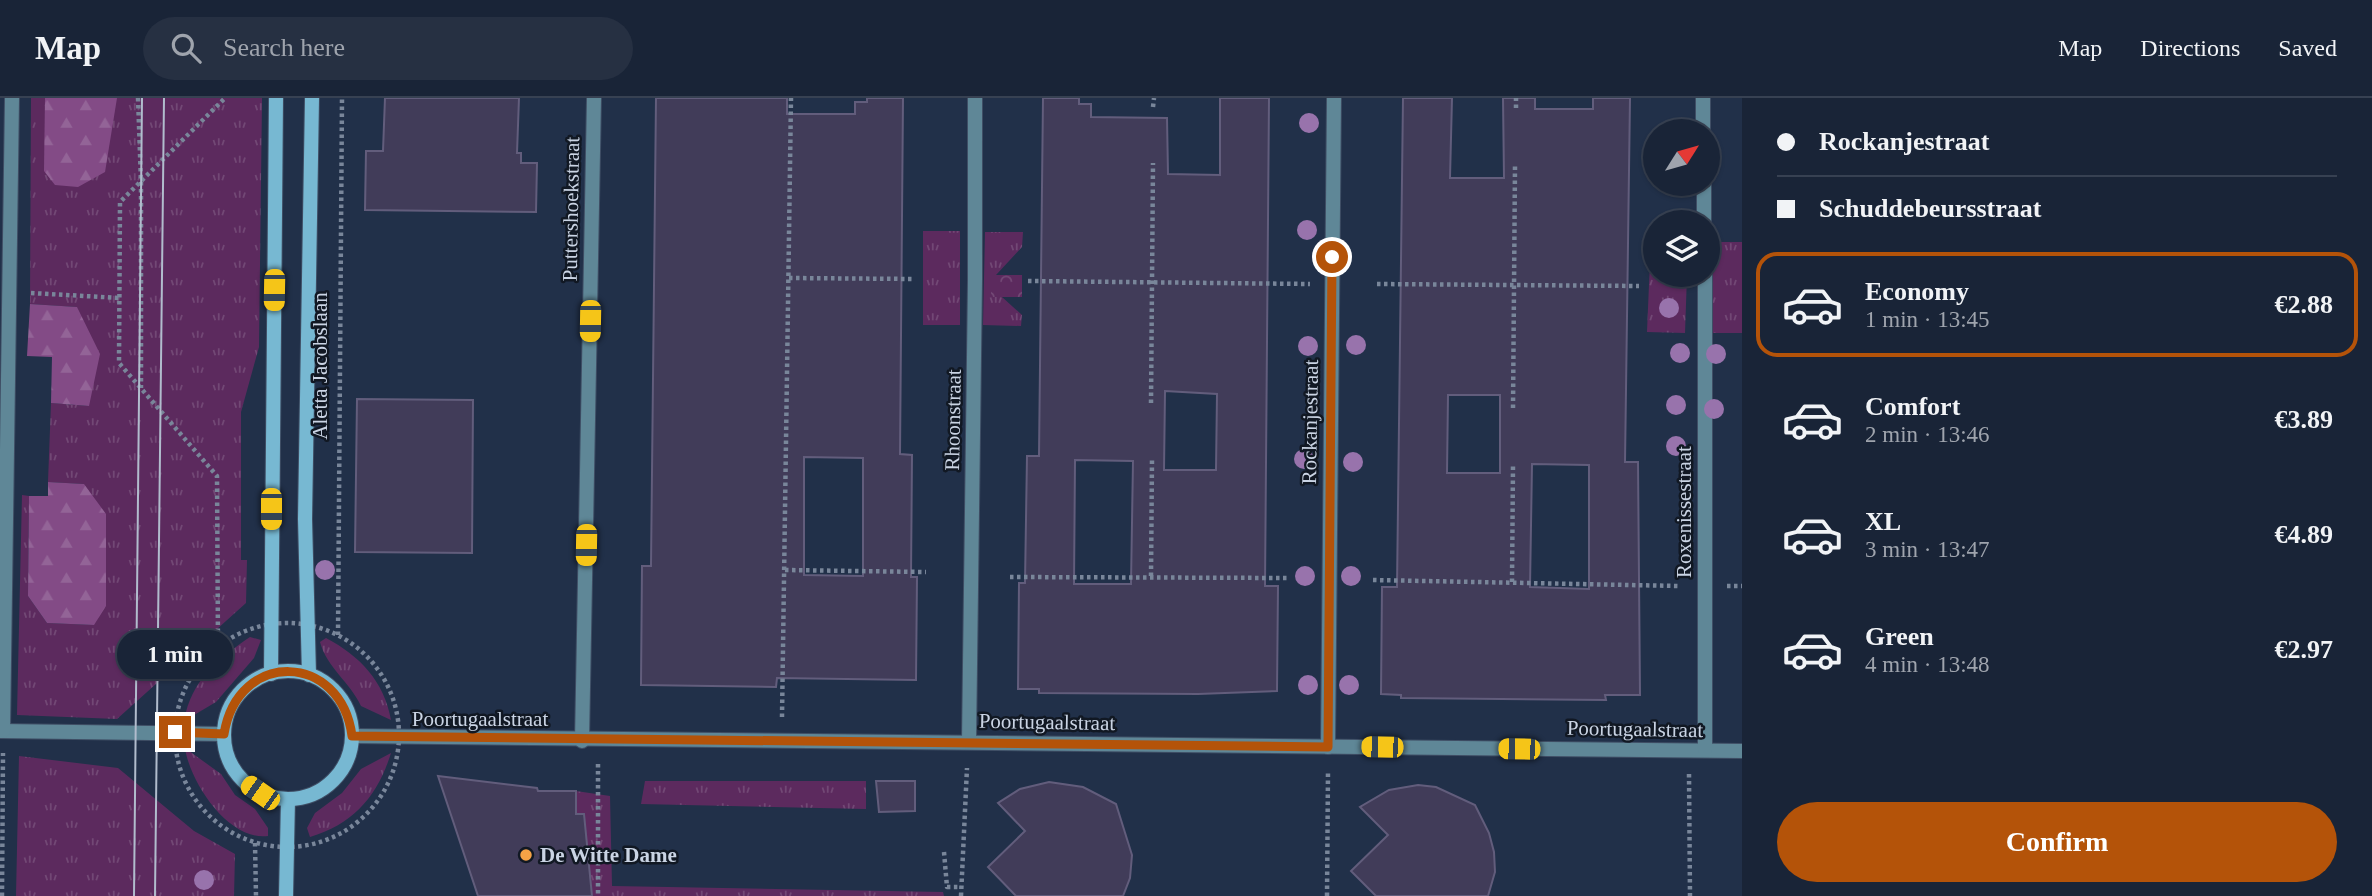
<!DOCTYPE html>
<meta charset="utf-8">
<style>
:root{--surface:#192437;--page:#263042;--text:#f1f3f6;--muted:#9fa4ad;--line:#374152;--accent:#b45309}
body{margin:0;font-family:"Times New Roman",serif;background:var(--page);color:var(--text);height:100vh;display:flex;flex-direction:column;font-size:26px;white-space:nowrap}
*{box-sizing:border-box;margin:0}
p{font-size:23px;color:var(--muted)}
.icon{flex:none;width:38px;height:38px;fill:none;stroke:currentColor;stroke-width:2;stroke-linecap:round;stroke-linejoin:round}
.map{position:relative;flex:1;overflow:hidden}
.sheet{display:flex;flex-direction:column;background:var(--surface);width:630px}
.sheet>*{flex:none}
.banner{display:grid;align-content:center;height:154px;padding:0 35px;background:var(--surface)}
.needle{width:46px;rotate:53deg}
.controls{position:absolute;left:1643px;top:21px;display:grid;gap:14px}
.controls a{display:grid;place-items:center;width:77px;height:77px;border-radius:50%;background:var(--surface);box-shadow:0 2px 5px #0004,0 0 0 2px var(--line);font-size:35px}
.end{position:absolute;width:32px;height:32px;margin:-16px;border:9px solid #b45309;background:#fff;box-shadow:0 0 0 4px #fff}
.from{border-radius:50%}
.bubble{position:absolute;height:49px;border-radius:24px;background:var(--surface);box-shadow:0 2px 5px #0004,0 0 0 2px var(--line);font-size:23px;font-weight:800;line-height:49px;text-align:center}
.car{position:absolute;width:21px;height:42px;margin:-21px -10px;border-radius:9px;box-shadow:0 0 5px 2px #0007;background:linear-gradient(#f5c518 24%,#345 0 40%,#f5c518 0 76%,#345 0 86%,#f5c518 0)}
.banner b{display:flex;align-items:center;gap:24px;height:66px;font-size:26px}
.banner b+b{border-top:2px solid var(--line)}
.banner i{width:18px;height:18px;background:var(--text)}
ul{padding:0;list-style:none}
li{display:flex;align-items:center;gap:21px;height:105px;margin:0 14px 10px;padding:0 21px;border:4px solid transparent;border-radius:21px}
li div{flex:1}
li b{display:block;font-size:26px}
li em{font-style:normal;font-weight:800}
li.current{border-color:var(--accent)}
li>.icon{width:63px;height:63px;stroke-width:1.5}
.primary-button{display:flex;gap:14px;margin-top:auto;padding:14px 35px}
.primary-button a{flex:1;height:80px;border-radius:42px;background:var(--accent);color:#fff;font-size:28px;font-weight:800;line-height:80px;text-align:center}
header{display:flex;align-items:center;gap:42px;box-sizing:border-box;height:98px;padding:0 35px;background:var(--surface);border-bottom:2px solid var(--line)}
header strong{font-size:33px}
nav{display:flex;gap:38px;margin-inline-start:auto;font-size:24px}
.search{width:490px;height:63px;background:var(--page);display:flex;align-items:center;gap:18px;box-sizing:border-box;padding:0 24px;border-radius:38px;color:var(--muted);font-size:26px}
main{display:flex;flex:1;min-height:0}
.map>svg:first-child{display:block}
.grass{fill:url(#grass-tufts)}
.forest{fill:url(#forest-firs)}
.park{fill:url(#park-crowns)}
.building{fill:#413c59;stroke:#625d7c;stroke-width:2;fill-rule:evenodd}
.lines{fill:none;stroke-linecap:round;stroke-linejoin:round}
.street-casing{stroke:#3f4e65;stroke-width:16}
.secondary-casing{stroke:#3f4e65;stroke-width:16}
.path{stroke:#79869a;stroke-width:4.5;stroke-dasharray:3.5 3.5;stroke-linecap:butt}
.street{stroke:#5f8797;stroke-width:14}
.secondary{stroke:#77b8d2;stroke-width:14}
.tram{stroke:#b1bccd;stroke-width:2}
.tree{fill:#9873ac}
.route{stroke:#b45309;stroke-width:9}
.poi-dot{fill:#f6a246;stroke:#111823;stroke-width:2.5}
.labels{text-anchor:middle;stroke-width:5;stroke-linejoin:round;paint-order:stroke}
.street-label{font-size:21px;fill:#cad4e4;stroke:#111823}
.poi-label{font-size:21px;font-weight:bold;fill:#cad4e4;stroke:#111823;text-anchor:start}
</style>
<header>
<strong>Map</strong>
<div class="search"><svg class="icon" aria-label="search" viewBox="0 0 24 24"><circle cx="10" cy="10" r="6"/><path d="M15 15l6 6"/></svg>Search here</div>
<nav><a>Map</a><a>Directions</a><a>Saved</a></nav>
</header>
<main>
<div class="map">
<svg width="1742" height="798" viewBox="0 0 1742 798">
<defs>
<pattern id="grass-tufts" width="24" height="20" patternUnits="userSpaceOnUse" patternTransform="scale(1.75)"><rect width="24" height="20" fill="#5c2a5e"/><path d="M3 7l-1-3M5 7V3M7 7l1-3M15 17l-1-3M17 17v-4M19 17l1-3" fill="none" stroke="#724875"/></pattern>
<pattern id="forest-firs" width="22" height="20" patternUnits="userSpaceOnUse" patternTransform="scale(1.75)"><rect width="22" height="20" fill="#834b86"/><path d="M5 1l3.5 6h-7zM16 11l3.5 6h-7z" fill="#936497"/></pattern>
<pattern id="park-crowns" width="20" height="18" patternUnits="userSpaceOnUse" patternTransform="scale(1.75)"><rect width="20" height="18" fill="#5c2a5e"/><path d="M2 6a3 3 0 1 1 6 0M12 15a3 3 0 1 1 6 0" fill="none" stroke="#724875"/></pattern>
</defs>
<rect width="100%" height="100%" fill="#213049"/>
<g class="grass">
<path d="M31,0H262L259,249L241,314V462H247L246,505L117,621L17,617L22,397L29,398L28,498L47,525L94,527L84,386L48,384L51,305L89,308L77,209L30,206Z"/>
<rect x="923" y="133" width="37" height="94"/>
<path d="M985,134H1023L1022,149L996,177H991V198L1002,199L1022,217L1021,228L983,227Z"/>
<path d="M1651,140L1655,141L1656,177H1687L1685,235L1647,234Z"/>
<path d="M1712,144H1742V235H1711Z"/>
<path d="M250,539L261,542L254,560L216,604L184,623C191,582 218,561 250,539Z"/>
<path d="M326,540C360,558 384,583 391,622L361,608C350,584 327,570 320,544Z"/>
<path d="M185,650L221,676L235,697L255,711L268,730V738C228,743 190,684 185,650Z"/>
<path d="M391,655C378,697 354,726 310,739L307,730L315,715L342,695L361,671Z"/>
<path d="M19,658L118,670L194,733L235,756L234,798H16Z"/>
<path d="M645,683H866V711L641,706Z"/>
<path d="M576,693L610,698L612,788L943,794L944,798H592L584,717L576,716Z"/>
</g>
<g class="forest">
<path d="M45,0H117L105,74L78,89L55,87L44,73Z"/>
<path d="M30,206L77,209L100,256L89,308L51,305L52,259L27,258Z"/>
<path d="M48,384L84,386L106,416V508L94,527L47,525L28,498L29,398H48Z"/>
</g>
<rect class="park" x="991" y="177" width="31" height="22"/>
<g class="building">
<path d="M385,0H519L517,55H521V65H537L536,114L365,112L366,53H383Z"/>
<path d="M656,0H787V16H855V4H867V0H903L900,356L912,357L911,479H917L916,582L777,580L776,589L641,587L642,468H651ZM804,359L863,360V478L804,477Z"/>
<path d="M1043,0H1079V6H1091V19L1167,20L1168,76L1220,77V0H1269L1265,488H1278L1277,593L1198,596L1039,595V591H1018L1019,485H1025L1027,358H1039ZM1165,293L1217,296L1216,372H1164ZM1075,362L1133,363L1131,486H1074Z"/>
<path d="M1403,0H1452L1450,80H1504L1503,0H1535V11H1593V0H1630L1625,364H1638L1640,597H1605L1606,602L1401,600V597L1381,596L1382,489H1397ZM1448,297H1500V375H1447ZM1532,366L1589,367V491L1530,489Z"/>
<path d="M357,301L473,302L472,455L355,454Z"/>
<path d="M438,678L537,690L538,693H576V716H584L592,798H478Z"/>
<path d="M876,683H915V713L879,714Z"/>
<path d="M1049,684L1083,689L1116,706L1132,757L1130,780L1123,798H1016L988,769L1025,733L998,705L1020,691Z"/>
<path d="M1418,687L1436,689L1475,707L1489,735L1494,754L1495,774L1488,798H1376L1351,773L1388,737L1360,709L1389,692Z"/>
</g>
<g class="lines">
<defs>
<g id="street">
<path d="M1703,0V33"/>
<path d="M1704,86V124"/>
<path d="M0,633L224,636"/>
<path d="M3,633L12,0"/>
<path d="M352,638L1742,653"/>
<path d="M582,643L594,0"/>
<path d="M969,644L975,182V0"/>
<path d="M1328,649L1334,0"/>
<path d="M1705,652V177"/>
</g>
<g id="secondary">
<circle cx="288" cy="637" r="64"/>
<path d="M271,576L276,0"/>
<path d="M309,577L305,421L312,0"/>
<path d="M286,798L288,701"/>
</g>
</defs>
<use href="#street" class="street-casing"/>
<use href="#secondary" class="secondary-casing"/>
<g class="path">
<path d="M138,0L141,84V290"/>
<path d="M1153,9L1154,0"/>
<path d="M1516,10V0"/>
<path d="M789,180L914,181"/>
<path d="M1028,183L1310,186"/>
<path d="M1377,186L1639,188"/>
<path d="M31,195L120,200"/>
<path d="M1151,305L1153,65"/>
<path d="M1513,310L1515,68"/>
<path d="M785,472L926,474"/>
<path d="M1151,478L1152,361"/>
<path d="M1010,479L1287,480"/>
<path d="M1373,482L1680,488"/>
<path d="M1512,484L1513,367"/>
<path d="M1727,488H1742"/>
<circle cx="287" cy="637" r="112"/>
<path d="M338,537L342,0"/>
<path d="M218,548L217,378L119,265L120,104L225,0"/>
<path d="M782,619L791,0"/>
<path d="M598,666V798"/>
<path d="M1689,676L1690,798"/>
<path d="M255,745L256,798"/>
<path d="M944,754L947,789H961"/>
<path d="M2,798L3,655"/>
<path d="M961,798L967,670"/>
<path d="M1327,798L1328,673"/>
</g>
<use href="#street" class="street"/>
<use href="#secondary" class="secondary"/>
<g class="tram">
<path d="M134,798L142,0"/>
<path d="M155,798L164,0"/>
</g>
</g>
<g class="tree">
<circle cx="1309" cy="25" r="10"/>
<circle cx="1307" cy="132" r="10"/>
<circle cx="1669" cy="210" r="10"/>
<circle cx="1356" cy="247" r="10"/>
<circle cx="1308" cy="248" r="10"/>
<circle cx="1680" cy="255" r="10"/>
<circle cx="1716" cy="256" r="10"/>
<circle cx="1676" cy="307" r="10"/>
<circle cx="1714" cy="311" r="10"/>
<circle cx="1676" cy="348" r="10"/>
<circle cx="1304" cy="361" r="10"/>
<circle cx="1353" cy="364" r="10"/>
<circle cx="325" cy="472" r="10"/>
<circle cx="1305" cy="478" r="10"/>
<circle cx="1351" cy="478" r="10"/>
<circle cx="1308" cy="587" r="10"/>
<circle cx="1349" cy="587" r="10"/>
<circle cx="204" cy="782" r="10"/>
</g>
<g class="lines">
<path class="route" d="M175,634L224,636C238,551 341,554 352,638L1328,649L1332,159"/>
</g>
<circle class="poi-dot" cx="526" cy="757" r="7"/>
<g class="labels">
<g class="street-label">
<text transform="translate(571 111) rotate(-89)" y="7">Puttershoekstraat</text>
<text transform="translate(320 268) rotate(-90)" y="7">Aletta Jacobslaan</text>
<text transform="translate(953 322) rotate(-89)" y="7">Rhoonstraat</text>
<text transform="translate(1310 324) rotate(-89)" y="7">Rockanjestraat</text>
<text transform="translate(1684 414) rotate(-90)" y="7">Roxenissestraat</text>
<text x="480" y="628">Poortugaalstraat</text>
<text transform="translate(1047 624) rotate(1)" y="7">Poortugaalstraat</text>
<text transform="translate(1635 631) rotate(1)" y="7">Poortugaalstraat</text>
</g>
<g class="poi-label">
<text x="540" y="764">De Witte Dame</text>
</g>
</g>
</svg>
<div class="controls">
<a><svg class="needle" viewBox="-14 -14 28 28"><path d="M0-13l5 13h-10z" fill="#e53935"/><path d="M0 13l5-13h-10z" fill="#9fa4ad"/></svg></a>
<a><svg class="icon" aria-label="layers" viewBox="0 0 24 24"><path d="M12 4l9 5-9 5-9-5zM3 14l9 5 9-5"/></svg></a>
</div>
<i class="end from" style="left:1332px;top:159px"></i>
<i class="end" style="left:175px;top:634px"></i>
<div class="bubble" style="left:117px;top:532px;width:116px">1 min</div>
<i class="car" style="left:274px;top:192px;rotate:181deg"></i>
<i class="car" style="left:590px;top:223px;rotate:181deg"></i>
<i class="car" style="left:271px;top:411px;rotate:180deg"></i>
<i class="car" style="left:586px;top:447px;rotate:181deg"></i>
<i class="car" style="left:1382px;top:649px;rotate:271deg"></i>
<i class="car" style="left:1519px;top:651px;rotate:271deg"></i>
<i class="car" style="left:260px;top:695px;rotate:305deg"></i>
</div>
<section class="sheet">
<div class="banner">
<b><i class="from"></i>Rockanjestraat</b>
<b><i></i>Schuddebeursstraat</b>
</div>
<ul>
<li class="current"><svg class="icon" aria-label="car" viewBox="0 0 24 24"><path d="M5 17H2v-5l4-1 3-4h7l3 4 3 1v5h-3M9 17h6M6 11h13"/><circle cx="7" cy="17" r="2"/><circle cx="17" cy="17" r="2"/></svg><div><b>Economy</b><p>1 min · 13:45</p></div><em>€2.88</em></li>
<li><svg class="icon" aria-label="car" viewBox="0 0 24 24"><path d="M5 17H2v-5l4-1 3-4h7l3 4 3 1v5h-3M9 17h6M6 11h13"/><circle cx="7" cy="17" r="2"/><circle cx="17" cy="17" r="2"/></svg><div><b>Comfort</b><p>2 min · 13:46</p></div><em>€3.89</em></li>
<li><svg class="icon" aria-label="car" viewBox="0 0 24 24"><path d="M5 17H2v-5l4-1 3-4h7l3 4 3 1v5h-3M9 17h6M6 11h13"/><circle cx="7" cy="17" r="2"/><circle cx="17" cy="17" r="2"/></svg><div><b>XL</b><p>3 min · 13:47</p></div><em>€4.89</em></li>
<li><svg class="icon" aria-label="car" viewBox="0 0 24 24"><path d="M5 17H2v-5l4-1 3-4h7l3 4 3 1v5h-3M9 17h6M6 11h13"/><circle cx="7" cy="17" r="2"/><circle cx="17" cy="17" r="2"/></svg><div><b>Green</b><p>4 min · 13:48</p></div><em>€2.97</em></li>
</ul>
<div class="primary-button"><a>Confirm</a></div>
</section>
</main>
